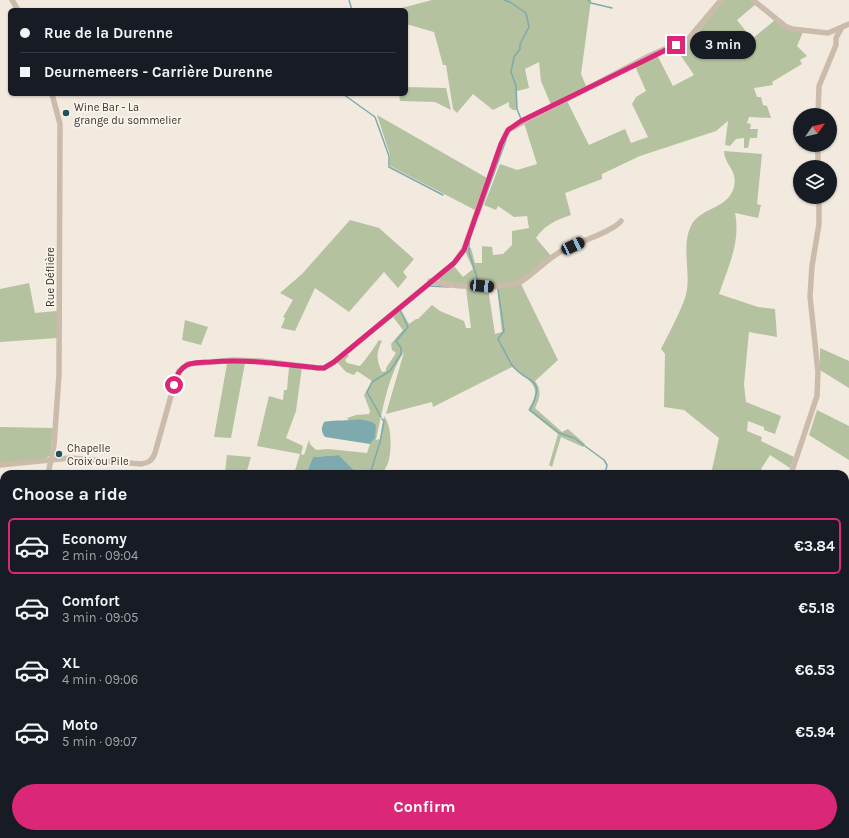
<!DOCTYPE html>
<meta charset="utf-8">
<style>
:root{--surface:#171b24;--page:#242831;--text:#f1f3f6;--muted:#9ea1a6;--line:#363941;--accent:#db2777}
body{margin:0;font-family:Karla,sans-serif;background:var(--page);color:var(--text);height:100vh;display:flex;flex-direction:column;font-size:15px;white-space:nowrap}
*{box-sizing:border-box;margin:0}
p{font-size:13px;color:var(--muted)}
.icon{flex:none;width:22px;height:22px;fill:none;stroke:currentColor;stroke-width:2;stroke-linecap:round;stroke-linejoin:round}
.map{position:relative;flex:1;overflow:hidden}
.details{position:absolute;left:0px;top:470px;width:849px;height:368px;display:flex;flex-direction:column;background:var(--surface);border-radius:12px 12px 0 0;box-shadow:0 1px 3px #0004}
.details>*{flex:none}
.guide{position:absolute;left:8px;top:8px;width:400px;height:88px;border-radius:6px;box-shadow:0 1px 3px #0004;display:grid;align-content:center;height:88px;padding:0 12px;background:var(--surface)}
.needle{width:26px;rotate:56deg}
.buttons{position:absolute;left:793px;top:108px;display:grid;gap:8px}
.buttons a{display:grid;place-items:center;width:44px;height:44px;border-radius:50%;background:var(--surface);box-shadow:0 1px 3px #0004;font-size:20px}
.end{position:absolute;width:18px;height:18px;margin:-9px;border:5px solid #db2777;background:#fff;box-shadow:0 0 0 2px #fff}
.from{border-radius:50%}
.bubble{position:absolute;height:28px;border-radius:14px;background:var(--surface);box-shadow:0 1px 3px #0004;font-size:13px;font-weight:700;line-height:28px;text-align:center}
.car{position:absolute;width:12px;height:24px;margin:-12px -6px;border-radius:5px;box-shadow:0 0 3px 1px #0007;background:linear-gradient(#222 24%,#8ab4d8 0 40%,#222 0 76%,#8ab4d8 0 86%,#222 0)}
.guide b{display:flex;align-items:center;gap:14px;height:38px;font-size:15px}
.guide b+b{border-top:1px solid var(--line)}
.guide i{width:10px;height:10px;background:var(--text)}
ul{padding:0;list-style:none}
li{display:flex;align-items:center;gap:12px;height:56px;margin:0 8px 6px;padding:0 4px;border:2px solid transparent;border-radius:6px}
li div{flex:1}
li b{display:block;font-size:15px}
li em{font-style:normal;font-weight:700}
li.current{border-color:var(--accent)}
li>.icon{width:36px;height:36px;stroke-width:1.5}
h2{padding:0 12px;font-size:18px;line-height:48px}
.primary-button{display:flex;gap:8px;margin-top:auto;padding:8px 12px}
.primary-button a{flex:1;height:46px;border-radius:24px;background:var(--accent);color:#fff;font-size:16px;font-weight:700;line-height:46px;text-align:center}
.map>svg:first-child{display:block}
.green{fill:#b4c29f}
.water{fill:#7eaaaf}
.lines{fill:none;stroke-linecap:round;stroke-linejoin:round}
.stream{stroke:#7eaaaf;stroke-width:1.5}
.minor{stroke:#cbbbaa;stroke-width:5.5}
.route{stroke:#db2777;stroke-width:5}
.poi-dot{fill:#205359;stroke:#faf4eb;stroke-width:1.5}
.labels{text-anchor:middle;stroke-width:3.5;stroke-linejoin:round;paint-order:stroke}
.poi-label{font-size:11px;fill:#382f2a;stroke:#faf4eb;text-anchor:start}
.street-label{font-size:11px;fill:#382f2a;stroke:#faf4eb}
</style>
<div class="map">
<svg width="849" height="838" viewBox="0 0 849 838">
<rect width="100%" height="100%" fill="#f2eadf"/>
<g class="green">
<path d="M432,0H591L581,74L586,86L597,81L551,105L541,81L539,62L525,69L529,88L517,91V110H513L509,107V102L493,110L473,94L457,113L453,109L446,65H443L434,32L406,24V10H394Z"/>
<path d="M724,0H750L756,4L737,20L752,39L775,20L803,32L797,46L807,56L800,60L802,64L772,82L773,85L754,88L757,97H761L763,105L767,106L771,118L749,117L747,123L751,124L750,129H758L757,138H750L748,148H744V138L736,139L730,146L725,145L728,121L716,131L640,156L602,174V179L565,193L571,215C557,220 545,224 536,238L551,256C539,266 524,281 508,285C495,287 450,284 437,280L454,266L463,277L473,269L465,251L467,248H471L475,263H482V246L492,247L493,255L503,254L512,245V231L529,228L527,216L514,217L498,206L496,210L484,205L500,164L517,170L537,164L524,123L567,101L589,145L625,129L631,143L648,137L632,104L636,97L646,91L635,66L657,55L673,86L694,75L675,47L692,39Z"/>
<path d="M406,87L446,88L451,110L435,102L400,101L399,94H406Z"/>
<path d="M377,115L487,178L475,210L390,166V155Z"/>
<path d="M724,151L762,154L757,204L761,205L758,218L735,213C741,242 728,267 719,294L758,307L775,309L777,337L749,332L744,384L746,402L781,416L775,434L764,430V427L748,421L747,431L762,437L761,441L794,457L790,468L770,455L761,469L763,471L762,474H711L719,438L684,410L664,407L665,354L661,349C668,335 685,304 687,290C690,270 681,243 692,224C702,207 728,209 734,187C738,169 724,165 724,151Z"/>
<path d="M350,220L379,228L414,259L403,272L407,277L398,288L384,272L349,312L315,288L295,331L281,328L285,318L283,317L293,300L280,293L302,274Z"/>
<path d="M29,283L35,313L57,311V338L0,342V289Z"/>
<path d="M521,284L558,360L535,381C542,391 540,397 535,408L562,432L568,429L585,444L583,447L561,437L552,467L549,465L558,434L528,410C530,406 534,401 535,396C538,384 521,372 512,367L433,407L432,402L386,414L404,352C388,375 382,413 376,440L380,439L384,416C392,425 392,452 388,463C387,467 384,470 381,474H358L339,455L313,457L306,474H294L300,454L257,446L269,396L283,400L284,390H287L289,367H302L296,411L286,438L303,446L301,454L304,455L309,440L310,444L316,450L328,449L367,453L370,444L375,438L359,419L349,421L347,418L356,415L369,414L370,411L364,395L372,381L357,371L354,375L346,372L337,362L347,354L349,356L345,360L347,363L360,366C367,358 373,349 379,340L382,341C376,353 376,360 382,372L386,371V368L396,353L392,350L391,344L403,330L393,317L401,310L409,324L416,319H418L432,305L440,311L464,321L466,328H471L466,288H488L495,334L502,332L497,288Z"/>
<path d="M185,320L208,327L201,345L182,340Z"/>
<path d="M820,348L849,361V388L820,370Z"/>
<path d="M222,362L245,363L231,438L214,437L227,364Z"/>
<path d="M817,410L849,426V460L809,435Z"/>
<path d="M0,427L53,428L50,455L45,459L0,463Z"/>
<path d="M227,455L251,457L246,474L225,472Z"/>
<path d="M845,479L849,481V533L845,532Z"/>
<path d="M849,705V758H845V715Z"/>
<path d="M24,834H168V838H23Z"/>
<path d="M241,834H355L362,838H240Z"/>
<path d="M510,834H622L619,838H510Z"/>
</g>
<g class="water">
<path d="M359,419L372,422L376,425L375,438L370,444L325,437C321,431 321,429 324,422C328,420 351,421 359,419Z"/>
<path d="M339,455L358,474H306L313,457Z"/>
</g>
<g class="lines">
<g class="stream">
<path d="M349,0L352,10"/>
<path d="M504,0L510,2L526,13L529,27L520,44V49L514,57L511,72L516,86L517,109L521,119"/>
<path d="M588,0L591,3L612,8"/>
<path d="M343,94L375,117L389,156V167L443,195"/>
<path d="M479,214L506,140"/>
<path d="M469,242V252L479,284"/>
<path d="M479,282L493,284"/>
<path d="M429,286L449,287"/>
<path d="M498,289L504,331L498,339C503,348 507,357 512,365C528,386 547,375 530,410L559,433L574,438L604,460L607,465L605,474"/>
<path d="M381,417L367,392L372,382L390,371L401,354V348L396,341L408,327L400,310"/>
<path d="M370,474L380,442L384,421L382,419"/>
<path d="M720,834L721,838"/>
<path d="M311,838L312,834"/>
</g>
<g class="minor">
<path d="M12,0L18,10"/>
<path d="M753,0L785,26L792,29L828,33L849,24"/>
<path d="M818,115L819,86L836,45V38L841,29"/>
<path d="M818,145V167"/>
<path d="M430,281C449,287 505,290 522,281C537,271 550,256 567,248C579,242 614,231 621,221"/>
<path d="M0,465L70,458L141,464C148,463 152,461 155,453L176,378L179,371L188,364L233,360L261,361L318,368H324L334,362L454,263L464,249L501,144L508,130L649,56L689,38L721,0"/>
<path d="M48,474L54,445L59,375L60,124L52,94"/>
<path d="M791,474L817,396L818,372L810,296L812,266L819,224V197"/>
<path d="M845,533L849,535"/>
<path d="M0,685L4,669"/>
<path d="M845,759H849"/>
<path d="M627,834L631,838"/>
<path d="M410,838L413,834"/>
<path d="M621,838L623,834"/>
<path d="M648,838L693,834"/>
</g>
</g>
<g class="lines">
<path class="route" d="M174,385C176,376 179,369 187,365C194,362 204,362 211,362C247,359 282,364 318,368H324L334,362L454,263L464,250L501,144L508,130L521,121L676,45"/>
</g>
<g class="poi-dot">
<circle cx="66" cy="113" r="4"/>
<circle cx="59" cy="454" r="4"/>
</g>
<g class="labels">
<g class="poi-label">
<text x="74" y="111">Wine Bar - La<tspan x="74" dy="13">grange du sommelier</tspan></text>
<text x="67" y="452">Chapelle<tspan x="67" dy="13">Croix ou Pile</tspan></text>
</g>
<g class="street-label">
<text transform="translate(50 277) rotate(-90)" y="4">Rue Déflière</text>
</g>
</g>
</svg>
<div class="buttons">
<a><svg class="needle" viewBox="-14 -14 28 28"><path d="M0-13l5 13h-10z" fill="#e53935"/><path d="M0 13l5-13h-10z" fill="#9ea1a6"/></svg></a>
<a><svg class="icon" aria-label="layers" viewBox="0 0 24 24"><path d="M12 4l9 5-9 5-9-5zM3 14l9 5 9-5"/></svg></a>
</div>
<i class="end from" style="left:174px;top:385px"></i>
<i class="end" style="left:676px;top:45px"></i>
<div class="bubble" style="left:690px;top:31px;width:66px">3 min</div>
<i class="car" style="left:573px;top:246px;rotate:65deg"></i>
<i class="car" style="left:482px;top:286px;rotate:95deg"></i>
<div class="guide">
<b><i class="from"></i>Rue de la Durenne</b>
<b><i></i>Deurnemeers - Carrière Durenne</b>
</div>
<section class="details">
<h2>Choose a ride</h2>
<ul>
<li class="current"><svg class="icon" aria-label="car" viewBox="0 0 24 24"><path d="M5 17H2v-5l4-1 3-4h7l3 4 3 1v5h-3M9 17h6M6 11h13"/><circle cx="7" cy="17" r="2"/><circle cx="17" cy="17" r="2"/></svg><div><b>Economy</b><p>2 min · 09:04</p></div><em>€3.84</em></li>
<li><svg class="icon" aria-label="car" viewBox="0 0 24 24"><path d="M5 17H2v-5l4-1 3-4h7l3 4 3 1v5h-3M9 17h6M6 11h13"/><circle cx="7" cy="17" r="2"/><circle cx="17" cy="17" r="2"/></svg><div><b>Comfort</b><p>3 min · 09:05</p></div><em>€5.18</em></li>
<li><svg class="icon" aria-label="car" viewBox="0 0 24 24"><path d="M5 17H2v-5l4-1 3-4h7l3 4 3 1v5h-3M9 17h6M6 11h13"/><circle cx="7" cy="17" r="2"/><circle cx="17" cy="17" r="2"/></svg><div><b>XL</b><p>4 min · 09:06</p></div><em>€6.53</em></li>
<li><svg class="icon" aria-label="car" viewBox="0 0 24 24"><path d="M5 17H2v-5l4-1 3-4h7l3 4 3 1v5h-3M9 17h6M6 11h13"/><circle cx="7" cy="17" r="2"/><circle cx="17" cy="17" r="2"/></svg><div><b>Moto</b><p>5 min · 09:07</p></div><em>€5.94</em></li>
</ul>
<div class="primary-button"><a>Confirm</a></div>
</section>
</div>
